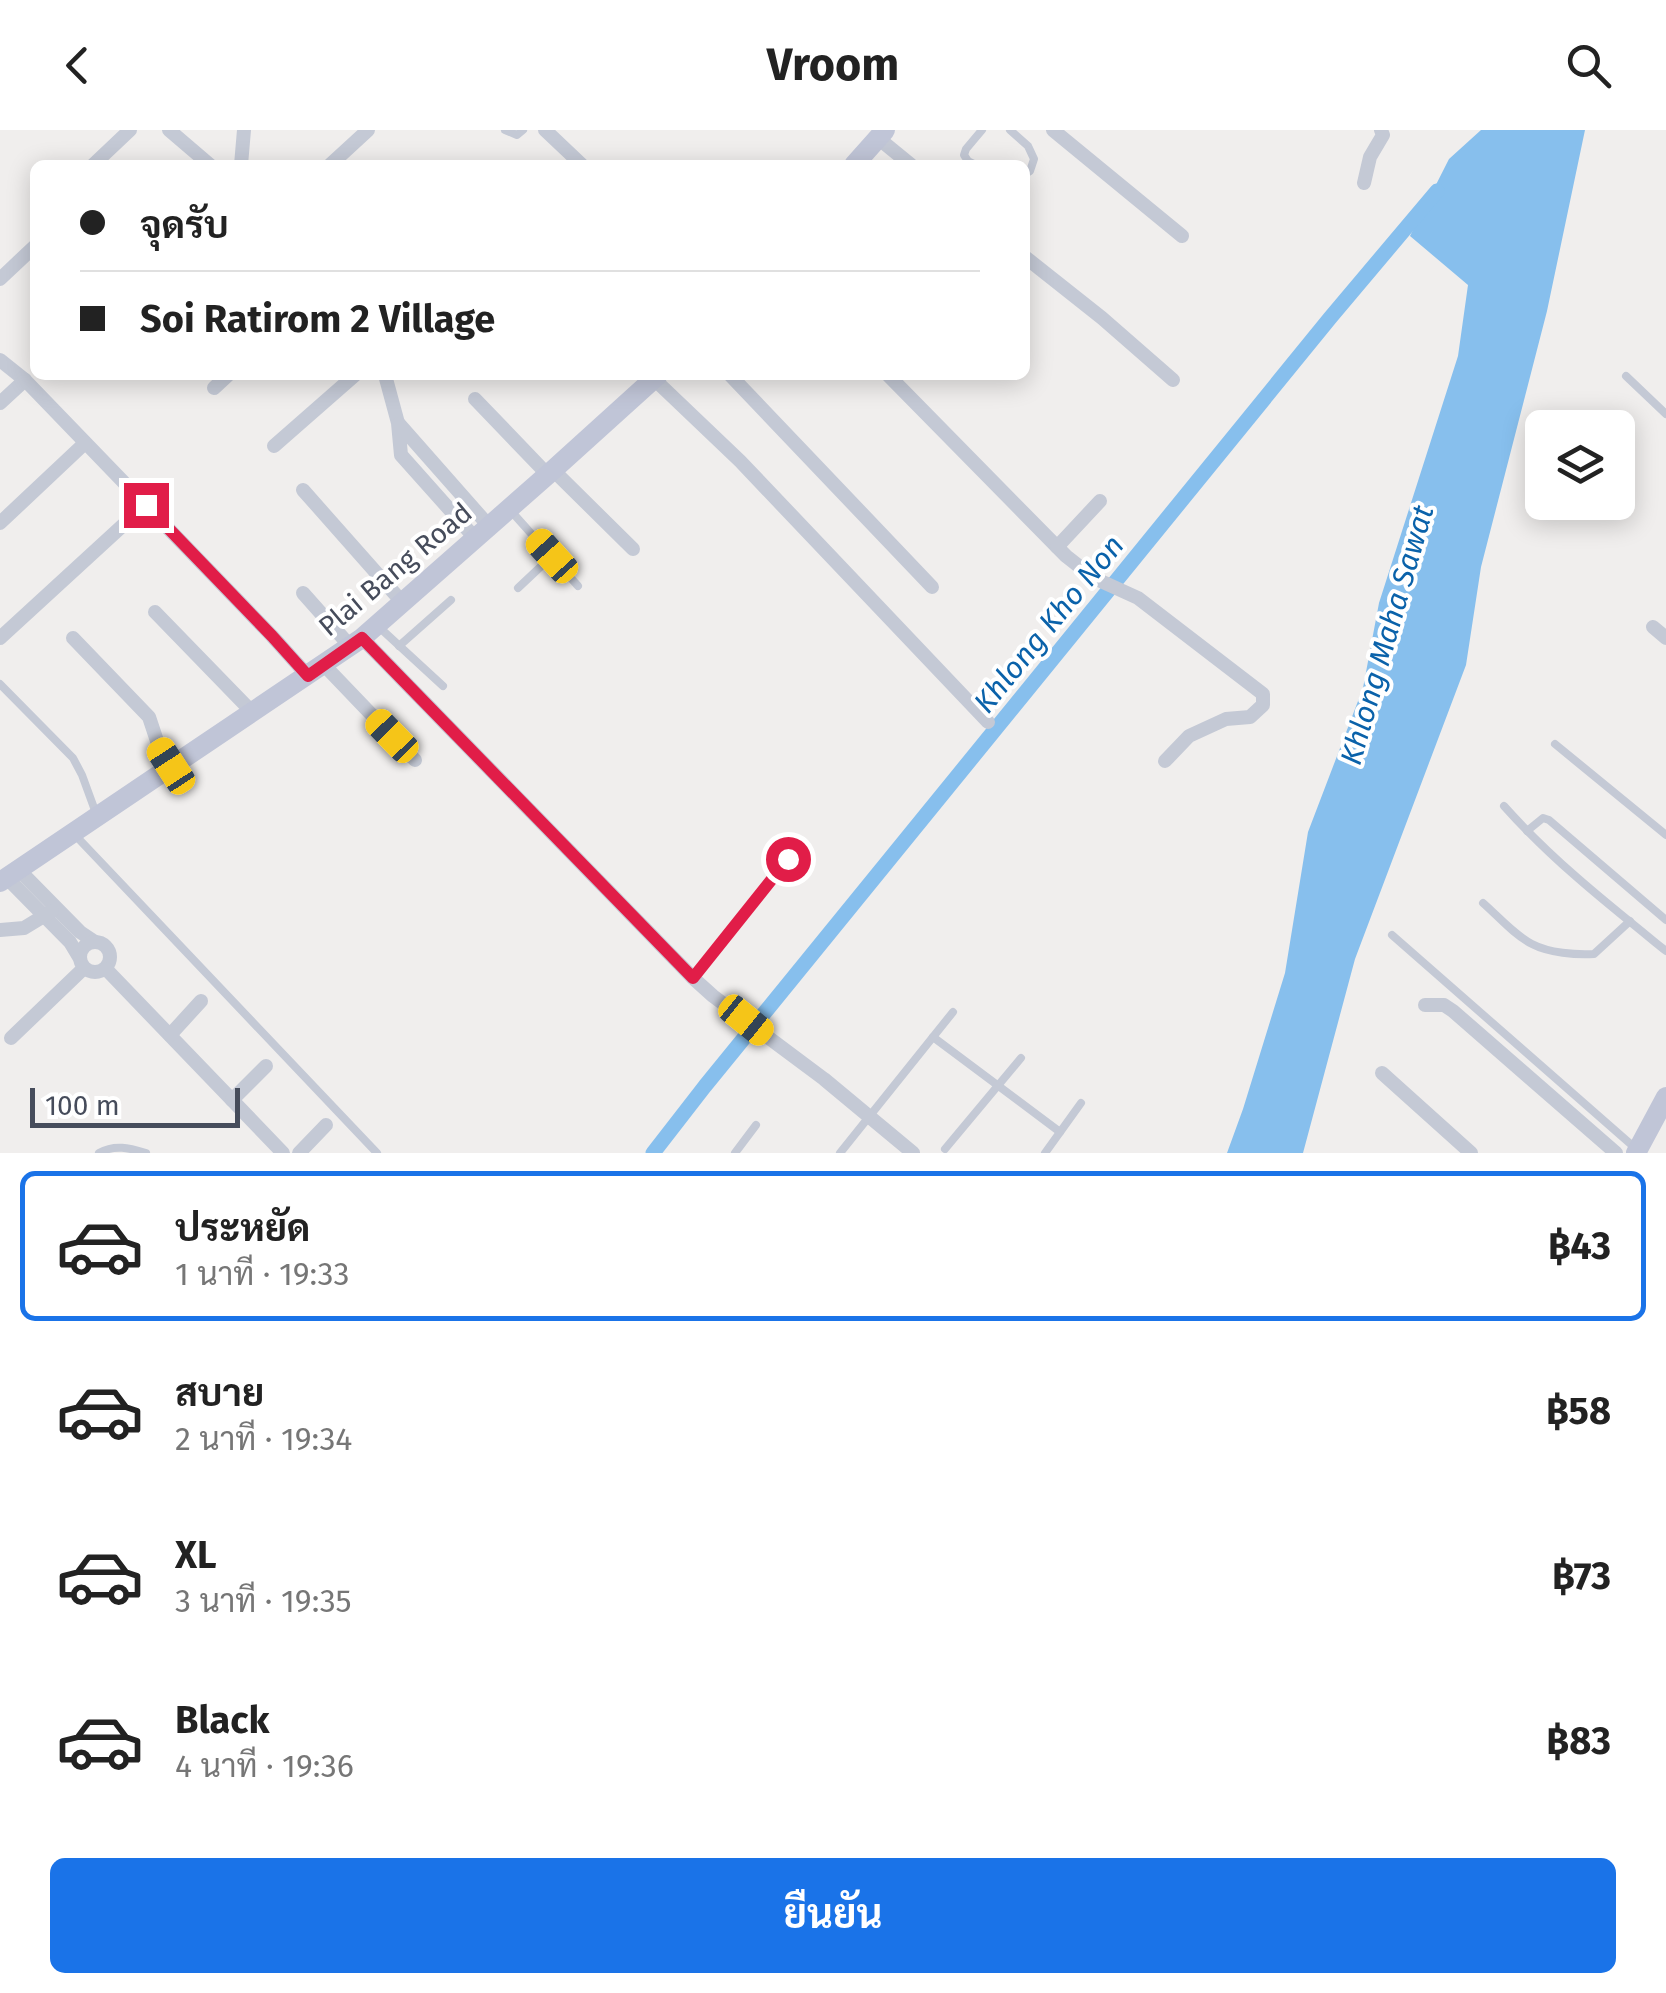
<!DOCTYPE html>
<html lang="th">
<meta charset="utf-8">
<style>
:root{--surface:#fff;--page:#f6f6f6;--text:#222;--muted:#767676;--line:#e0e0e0;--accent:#1a73e8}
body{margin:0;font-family:"Fira Sans",Sarabun,sans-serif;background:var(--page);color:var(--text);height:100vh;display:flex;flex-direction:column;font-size:38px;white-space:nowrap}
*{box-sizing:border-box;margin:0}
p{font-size:32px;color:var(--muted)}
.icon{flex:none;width:55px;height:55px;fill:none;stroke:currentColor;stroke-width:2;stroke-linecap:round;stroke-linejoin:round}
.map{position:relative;height:1023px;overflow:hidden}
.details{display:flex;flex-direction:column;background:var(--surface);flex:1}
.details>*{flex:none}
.guide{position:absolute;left:30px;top:30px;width:1000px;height:220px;border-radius:15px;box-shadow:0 5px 25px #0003;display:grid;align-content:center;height:220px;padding:0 50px;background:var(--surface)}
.controls{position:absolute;left:1525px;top:280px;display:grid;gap:20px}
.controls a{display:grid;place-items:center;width:110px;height:110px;border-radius:15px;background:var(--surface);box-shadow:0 5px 25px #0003;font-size:50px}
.scale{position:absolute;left:30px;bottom:25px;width:210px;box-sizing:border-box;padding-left:10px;border:5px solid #464c5b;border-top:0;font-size:28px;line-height:35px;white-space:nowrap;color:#464c5b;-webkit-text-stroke:8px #fff;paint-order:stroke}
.end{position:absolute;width:45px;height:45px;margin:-22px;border:12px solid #e11d48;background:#fff;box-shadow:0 0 0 5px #fff}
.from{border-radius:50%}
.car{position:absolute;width:30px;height:60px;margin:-30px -15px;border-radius:12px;box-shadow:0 0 8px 2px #0007;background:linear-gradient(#f5c518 24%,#345 0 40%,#f5c518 0 76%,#345 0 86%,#f5c518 0)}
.guide b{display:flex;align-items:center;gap:35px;height:95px;font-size:38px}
.guide b+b{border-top:2px solid var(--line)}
.guide i{width:25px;height:25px;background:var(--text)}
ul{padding:18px 0 0;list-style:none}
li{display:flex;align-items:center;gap:30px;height:150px;margin:0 20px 15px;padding:0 30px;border:5px solid transparent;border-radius:15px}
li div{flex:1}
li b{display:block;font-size:38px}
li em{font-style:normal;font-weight:700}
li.selected{border-color:var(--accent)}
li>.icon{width:90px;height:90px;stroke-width:1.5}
.action{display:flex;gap:20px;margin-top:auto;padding:20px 50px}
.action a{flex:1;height:115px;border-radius:15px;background:var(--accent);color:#fff;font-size:40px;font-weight:700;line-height:115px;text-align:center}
header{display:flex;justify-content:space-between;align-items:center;height:130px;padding:0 50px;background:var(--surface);font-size:45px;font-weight:700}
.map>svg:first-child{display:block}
.water{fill:#87bfed}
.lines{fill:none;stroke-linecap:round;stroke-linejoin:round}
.canal{stroke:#87bfed;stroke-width:15}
.lane{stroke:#c4c9d5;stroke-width:8}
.street{stroke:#c4c9d5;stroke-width:14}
.secondary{stroke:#c0c5d7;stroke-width:20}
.route{stroke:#e11d48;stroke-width:12}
.labels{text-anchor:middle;stroke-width:8;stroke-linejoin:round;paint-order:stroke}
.street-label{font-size:28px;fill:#464c5b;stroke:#fff}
.water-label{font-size:30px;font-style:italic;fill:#0a62aa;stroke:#fff}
</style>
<header><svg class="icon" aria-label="back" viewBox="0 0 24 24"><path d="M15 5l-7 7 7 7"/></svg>Vroom<svg class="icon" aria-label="search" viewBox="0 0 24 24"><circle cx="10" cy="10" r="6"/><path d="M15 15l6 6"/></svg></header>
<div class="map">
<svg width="1666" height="1023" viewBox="0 0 1666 1023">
<rect width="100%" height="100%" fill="#f0eeed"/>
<path class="water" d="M1481,0H1585L1547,181L1481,437L1466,535L1355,829L1303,1023H1227L1243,979L1285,843L1308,702L1363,558L1379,473L1458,226L1468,155L1410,106L1449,29Z"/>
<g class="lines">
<path class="canal" d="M653,1023L705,956L1330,188L1437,61"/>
<g class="lane">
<path d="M505,0L517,5L523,0"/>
<path d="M1010,0L1028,16L1034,29L1030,41L1025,44"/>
<path d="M976,35L968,31L964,25L966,19L982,0"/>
<path d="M1626,246L1666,284"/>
<path d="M511,381L578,456"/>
<path d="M518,458L552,426"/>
<path d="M380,498L443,556"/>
<path d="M399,516L451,470"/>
<path d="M0,554L73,628L82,645L97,686"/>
<path d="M1555,614L1666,705"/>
<path d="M1504,676C1553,731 1609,775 1666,821"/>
<path d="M1527,701L1543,688L1549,690L1666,790"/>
<path d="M75,705L377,1023"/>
<path d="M1483,773C1498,786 1514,805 1532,814C1549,823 1576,825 1594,824L1630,791"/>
<path d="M1392,805L1634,1017"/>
<path d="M693,848L788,729"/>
<path d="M933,907L1060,1002"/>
<path d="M945,1019L1021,928"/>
<path d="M99,1023C115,1014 129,1018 146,1023"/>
<path d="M735,1023L756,995"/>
<path d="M840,1023L953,882"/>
<path d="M1045,1023L1081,973"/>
</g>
<g class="street">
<path d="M169,0L210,35"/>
<path d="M545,0L582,35"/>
<path d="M1053,0L1182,106"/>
<path d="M878,8L911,35"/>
<path d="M93,35L130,0"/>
<path d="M241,35L244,0"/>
<path d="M330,35L368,0"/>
<path d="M1364,53L1370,27L1383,5L1381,0"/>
<path d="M1025,127L1102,188L1173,250"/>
<path d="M0,149L35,116"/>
<path d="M0,230L25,250L272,506L308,546"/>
<path d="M385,245L398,293L401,325L475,408"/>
<path d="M730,245L932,457"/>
<path d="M888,245L1066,426L1094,448L1138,468L1263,564V575L1250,587L1226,589L1189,606L1165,631"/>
<path d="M654,249L740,331L988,592"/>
<path d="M214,258L228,245"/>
<path d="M475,269L548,345"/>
<path d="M0,273L25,250"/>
<path d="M399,294L489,396"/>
<path d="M274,316L355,245"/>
<path d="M553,340L633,419"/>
<path d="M303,360L403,473"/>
<path d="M0,393L85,313"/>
<path d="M1057,417L1100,371"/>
<path d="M303,463L350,516"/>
<path d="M155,482L253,583"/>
<path d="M1653,497L1666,508"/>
<path d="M0,508L145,375"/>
<path d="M73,508L149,587L160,620L171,637"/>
<path d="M362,508L693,848L713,866L824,949L913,1023"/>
<path d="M324,535L415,630"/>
<path d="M18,739L80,802L95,812"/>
<path d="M6,747L70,812L79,827"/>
<path d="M0,800L24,798L52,781"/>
<circle cx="95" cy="827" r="15"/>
<path d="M106,839L283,1023"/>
<path d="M1425,875H1444L1453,881L1616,1023"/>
<path d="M170,905L201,871"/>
<path d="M11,908L84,838"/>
<path d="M1382,943L1471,1023"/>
<path d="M232,970L266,936"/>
<path d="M299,1023L326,995"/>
</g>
<g class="secondary">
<path d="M854,35L885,0"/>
<path d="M0,752L362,508L553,340L658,245"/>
<path d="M1636,1023L1666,967"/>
</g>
</g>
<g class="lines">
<path class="route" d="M146,375L272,506L308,546L362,508L693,848L788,729"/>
</g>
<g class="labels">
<g class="street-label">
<text transform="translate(395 439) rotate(-40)" y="10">Plai Bang Road</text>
</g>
<g class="water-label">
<text transform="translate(1049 494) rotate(-51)" y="10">Khlong Kho Non</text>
<text transform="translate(1387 505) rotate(-74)" y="10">Khlong Maha Sawat</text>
</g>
</g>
</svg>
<div class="controls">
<a><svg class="icon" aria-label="layers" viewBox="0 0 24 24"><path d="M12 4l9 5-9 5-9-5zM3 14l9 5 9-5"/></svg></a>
</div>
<div class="scale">100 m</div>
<i class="end from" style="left:788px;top:729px"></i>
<i class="end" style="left:146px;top:375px"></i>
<i class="car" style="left:552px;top:426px;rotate:318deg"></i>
<i class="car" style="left:392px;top:606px;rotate:316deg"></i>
<i class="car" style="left:171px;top:636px;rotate:327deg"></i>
<i class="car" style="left:746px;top:890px;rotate:129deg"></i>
<div class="guide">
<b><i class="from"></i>จุดรับ</b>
<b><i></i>Soi Ratirom 2 Village</b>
</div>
</div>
<section class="details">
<ul>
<li class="selected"><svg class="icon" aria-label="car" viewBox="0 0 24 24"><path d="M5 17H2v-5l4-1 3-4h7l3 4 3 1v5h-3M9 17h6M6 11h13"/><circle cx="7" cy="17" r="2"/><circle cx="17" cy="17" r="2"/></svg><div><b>ประหยัด</b><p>1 นาที · 19:33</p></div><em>฿43</em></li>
<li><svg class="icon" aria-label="car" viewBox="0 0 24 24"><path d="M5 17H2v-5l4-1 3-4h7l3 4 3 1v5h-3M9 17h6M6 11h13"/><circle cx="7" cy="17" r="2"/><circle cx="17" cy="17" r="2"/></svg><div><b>สบาย</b><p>2 นาที · 19:34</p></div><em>฿58</em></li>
<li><svg class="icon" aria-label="car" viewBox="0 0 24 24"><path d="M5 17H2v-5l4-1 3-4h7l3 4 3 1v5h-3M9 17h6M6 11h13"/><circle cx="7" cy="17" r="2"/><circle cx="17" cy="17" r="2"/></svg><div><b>XL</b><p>3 นาที · 19:35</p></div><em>฿73</em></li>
<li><svg class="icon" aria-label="car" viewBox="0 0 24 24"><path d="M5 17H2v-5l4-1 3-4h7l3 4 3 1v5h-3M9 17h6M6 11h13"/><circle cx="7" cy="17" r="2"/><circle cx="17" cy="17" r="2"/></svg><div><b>Black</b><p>4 นาที · 19:36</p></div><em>฿83</em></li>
</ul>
<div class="action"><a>ยืนยัน</a></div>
</section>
